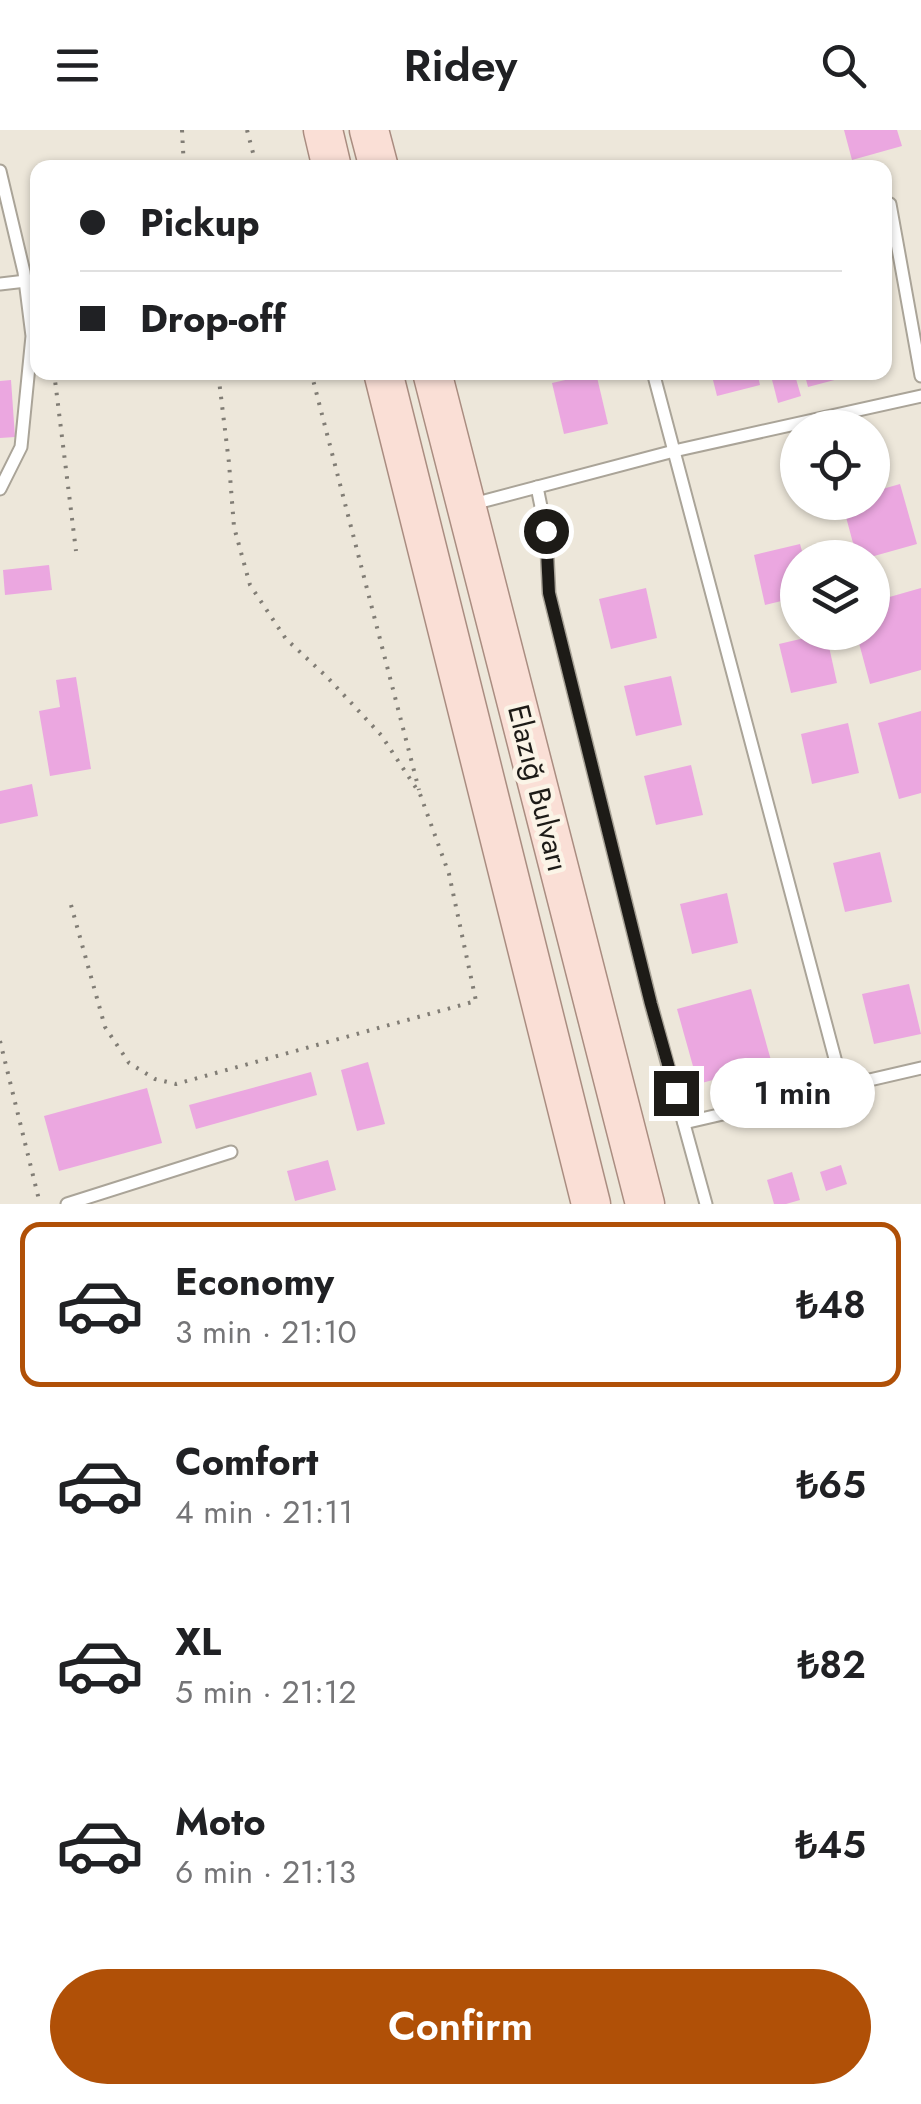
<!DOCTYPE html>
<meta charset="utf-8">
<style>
:root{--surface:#fff;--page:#f6f6f6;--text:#202124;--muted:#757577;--line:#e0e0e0;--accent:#b05007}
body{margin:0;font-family:Jost,sans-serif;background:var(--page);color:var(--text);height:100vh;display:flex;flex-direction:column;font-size:38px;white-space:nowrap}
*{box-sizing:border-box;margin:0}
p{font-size:32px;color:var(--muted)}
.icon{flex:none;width:55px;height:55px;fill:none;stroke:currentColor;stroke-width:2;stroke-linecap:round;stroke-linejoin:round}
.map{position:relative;height:1074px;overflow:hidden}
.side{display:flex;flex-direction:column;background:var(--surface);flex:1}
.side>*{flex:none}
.hud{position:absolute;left:30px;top:30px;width:862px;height:220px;border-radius:20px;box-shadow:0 2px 8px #0004;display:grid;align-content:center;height:220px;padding:0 50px;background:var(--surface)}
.tools{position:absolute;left:780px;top:280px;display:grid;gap:20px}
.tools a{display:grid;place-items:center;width:110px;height:110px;border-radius:50%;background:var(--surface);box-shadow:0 2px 8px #0004;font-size:50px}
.end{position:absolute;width:45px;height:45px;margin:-22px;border:12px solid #1d1b17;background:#fff;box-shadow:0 0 0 5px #fff}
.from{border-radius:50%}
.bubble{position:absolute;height:70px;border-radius:35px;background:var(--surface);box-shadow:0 2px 8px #0004;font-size:32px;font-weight:600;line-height:70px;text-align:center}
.hud b{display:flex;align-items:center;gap:35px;height:95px;font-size:38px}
.hud b+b{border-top:2px solid var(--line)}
.hud i{width:25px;height:25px;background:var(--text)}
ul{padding:18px 0 0;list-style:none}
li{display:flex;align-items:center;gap:30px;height:165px;margin:0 20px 15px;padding:0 30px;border:5px solid transparent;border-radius:20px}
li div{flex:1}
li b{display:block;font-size:38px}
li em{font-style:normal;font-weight:600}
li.active{border-color:var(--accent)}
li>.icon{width:90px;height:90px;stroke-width:1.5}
.primary-button{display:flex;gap:20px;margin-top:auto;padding:20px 50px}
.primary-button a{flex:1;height:115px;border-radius:60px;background:var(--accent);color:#fff;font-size:40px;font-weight:600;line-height:115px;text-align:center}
header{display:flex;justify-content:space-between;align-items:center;height:130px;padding:0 50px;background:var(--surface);font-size:45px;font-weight:600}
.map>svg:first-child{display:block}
.building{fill:#eba7e0}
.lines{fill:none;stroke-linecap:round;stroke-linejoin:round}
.service-casing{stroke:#aaa498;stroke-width:15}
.primary-casing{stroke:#aa8d81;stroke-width:41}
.path{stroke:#817d75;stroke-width:4;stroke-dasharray:2.5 8;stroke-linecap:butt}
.service{stroke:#fff;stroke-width:11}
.primary{stroke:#fadfd6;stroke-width:38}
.route{stroke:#1d1b17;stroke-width:12}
.labels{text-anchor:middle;stroke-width:9;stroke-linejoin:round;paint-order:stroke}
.street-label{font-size:30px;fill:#1d1b17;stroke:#fbf4e7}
</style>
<header><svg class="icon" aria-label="menu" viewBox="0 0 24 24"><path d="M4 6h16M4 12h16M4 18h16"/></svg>Ridey<svg class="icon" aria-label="search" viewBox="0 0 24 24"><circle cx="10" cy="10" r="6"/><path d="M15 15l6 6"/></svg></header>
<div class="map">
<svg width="921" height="1074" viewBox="0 0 921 1074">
<rect width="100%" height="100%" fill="#ede7da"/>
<g class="building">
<path d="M844,0H897L902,16L852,30Z"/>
<path d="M711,242H757L760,255L717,266Z"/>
<path d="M770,242H794L801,266L778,273Z"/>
<path d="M804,242H857V244L808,257Z"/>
<path d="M596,243L608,294L564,304L552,253Z"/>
<path d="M11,250L15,307L0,308V251Z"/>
<path d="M900,354L917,414L867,428H857L842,372H872V362Z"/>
<path d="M800,414L804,428H798V467L765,475L754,425Z"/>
<path d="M49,435L52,460L5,465L3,440Z"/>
<path d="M646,458L657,508L611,519L599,469Z"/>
<path d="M921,458V540L870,554L856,502H872V472Z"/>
<path d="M826,503L837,553L791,563L779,514Z"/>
<path d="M671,546L682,595L636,606L624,556Z"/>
<path d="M76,547L91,639L50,646L39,581L60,577L56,550Z"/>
<path d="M921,581V663L899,669L878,593Z"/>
<path d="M848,593L859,643L812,654L801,604Z"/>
<path d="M691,635L703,685L656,695L644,646Z"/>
<path d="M32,654L38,686L0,694V661Z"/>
<path d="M880,722L892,772L845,782L833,733Z"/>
<path d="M727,763L738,813L692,824L680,774Z"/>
<path d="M909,854L921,904L874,914L862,864Z"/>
<path d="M751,859L772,934L698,954L677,879Z"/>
<path d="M368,932L385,994L357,1001L341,940Z"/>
<path d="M311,942L317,965L196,999L189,975Z"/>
<path d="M147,958L162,1013L59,1041L44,986Z"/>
<path d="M328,1030L336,1060L295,1071L287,1041Z"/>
<path d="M841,1035L847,1054L826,1061L820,1042Z"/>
<path d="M792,1042L800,1070L786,1074H774L767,1050Z"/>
</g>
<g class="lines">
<defs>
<g id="service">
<path d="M0,41L24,142L32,206L21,317L0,359"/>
<path d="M890,74L921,246"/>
<path d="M0,154L26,151"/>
<path d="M653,242L842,955"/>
<path d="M537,357L546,401L549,463L651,874L706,1074"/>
<path d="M473,374L674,321L921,266"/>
<path d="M684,993L921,938"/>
<path d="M67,1074L231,1022"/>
</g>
<g id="primary">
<path d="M323,0L332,38"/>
<path d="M369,0L379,38"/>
<path d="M383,242L591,1074"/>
<path d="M432,242L645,1074"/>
</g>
</defs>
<use href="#service" class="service-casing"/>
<use href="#primary" class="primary-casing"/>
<g class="path">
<path d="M182,0L184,38"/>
<path d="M247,0L257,38"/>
<path d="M54,242L76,421"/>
<path d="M311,242L419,660"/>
<path d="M71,775L105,897L129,933L155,949L176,954L476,871L449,744L420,664L381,605L328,548L286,509L250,455L234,397L229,333L218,242"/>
<path d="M0,911L40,1074"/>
</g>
<use href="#service" class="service"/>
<use href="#primary" class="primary"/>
</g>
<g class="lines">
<path class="route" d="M546,401L549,463L651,874L676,963"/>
</g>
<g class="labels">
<g class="street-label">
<text transform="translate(538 658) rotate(76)" y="10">Elazığ Bulvarı</text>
</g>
</g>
</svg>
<div class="tools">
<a><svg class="icon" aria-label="locate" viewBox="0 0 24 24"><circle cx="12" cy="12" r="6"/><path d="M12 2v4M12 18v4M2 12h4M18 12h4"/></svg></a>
<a><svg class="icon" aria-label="layers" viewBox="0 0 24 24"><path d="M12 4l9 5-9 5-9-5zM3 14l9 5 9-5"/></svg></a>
</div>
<i class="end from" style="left:546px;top:401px"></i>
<i class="end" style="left:676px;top:963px"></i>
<div class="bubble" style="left:710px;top:928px;width:165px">1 min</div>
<div class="hud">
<b><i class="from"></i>Pickup</b>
<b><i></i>Drop-off</b>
</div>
</div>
<section class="side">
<ul>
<li class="active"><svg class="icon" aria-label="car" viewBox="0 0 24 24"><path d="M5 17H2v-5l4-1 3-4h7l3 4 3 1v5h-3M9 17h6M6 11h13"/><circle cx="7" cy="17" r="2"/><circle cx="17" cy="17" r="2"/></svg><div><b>Economy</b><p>3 min · 21:10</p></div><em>₺48</em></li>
<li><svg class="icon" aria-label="car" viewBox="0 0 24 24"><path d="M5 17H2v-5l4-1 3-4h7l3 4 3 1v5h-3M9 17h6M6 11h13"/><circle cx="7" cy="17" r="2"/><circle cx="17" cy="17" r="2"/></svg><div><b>Comfort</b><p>4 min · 21:11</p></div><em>₺65</em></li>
<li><svg class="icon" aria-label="car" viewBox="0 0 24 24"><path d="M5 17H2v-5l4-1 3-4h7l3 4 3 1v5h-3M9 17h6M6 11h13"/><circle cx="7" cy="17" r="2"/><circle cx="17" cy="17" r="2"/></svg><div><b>XL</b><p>5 min · 21:12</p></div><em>₺82</em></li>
<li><svg class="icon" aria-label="car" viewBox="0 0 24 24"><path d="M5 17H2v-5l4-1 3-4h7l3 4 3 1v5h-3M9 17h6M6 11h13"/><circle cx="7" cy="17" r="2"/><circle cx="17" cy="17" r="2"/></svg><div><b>Moto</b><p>6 min · 21:13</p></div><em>₺45</em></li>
</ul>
<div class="primary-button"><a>Confirm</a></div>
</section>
